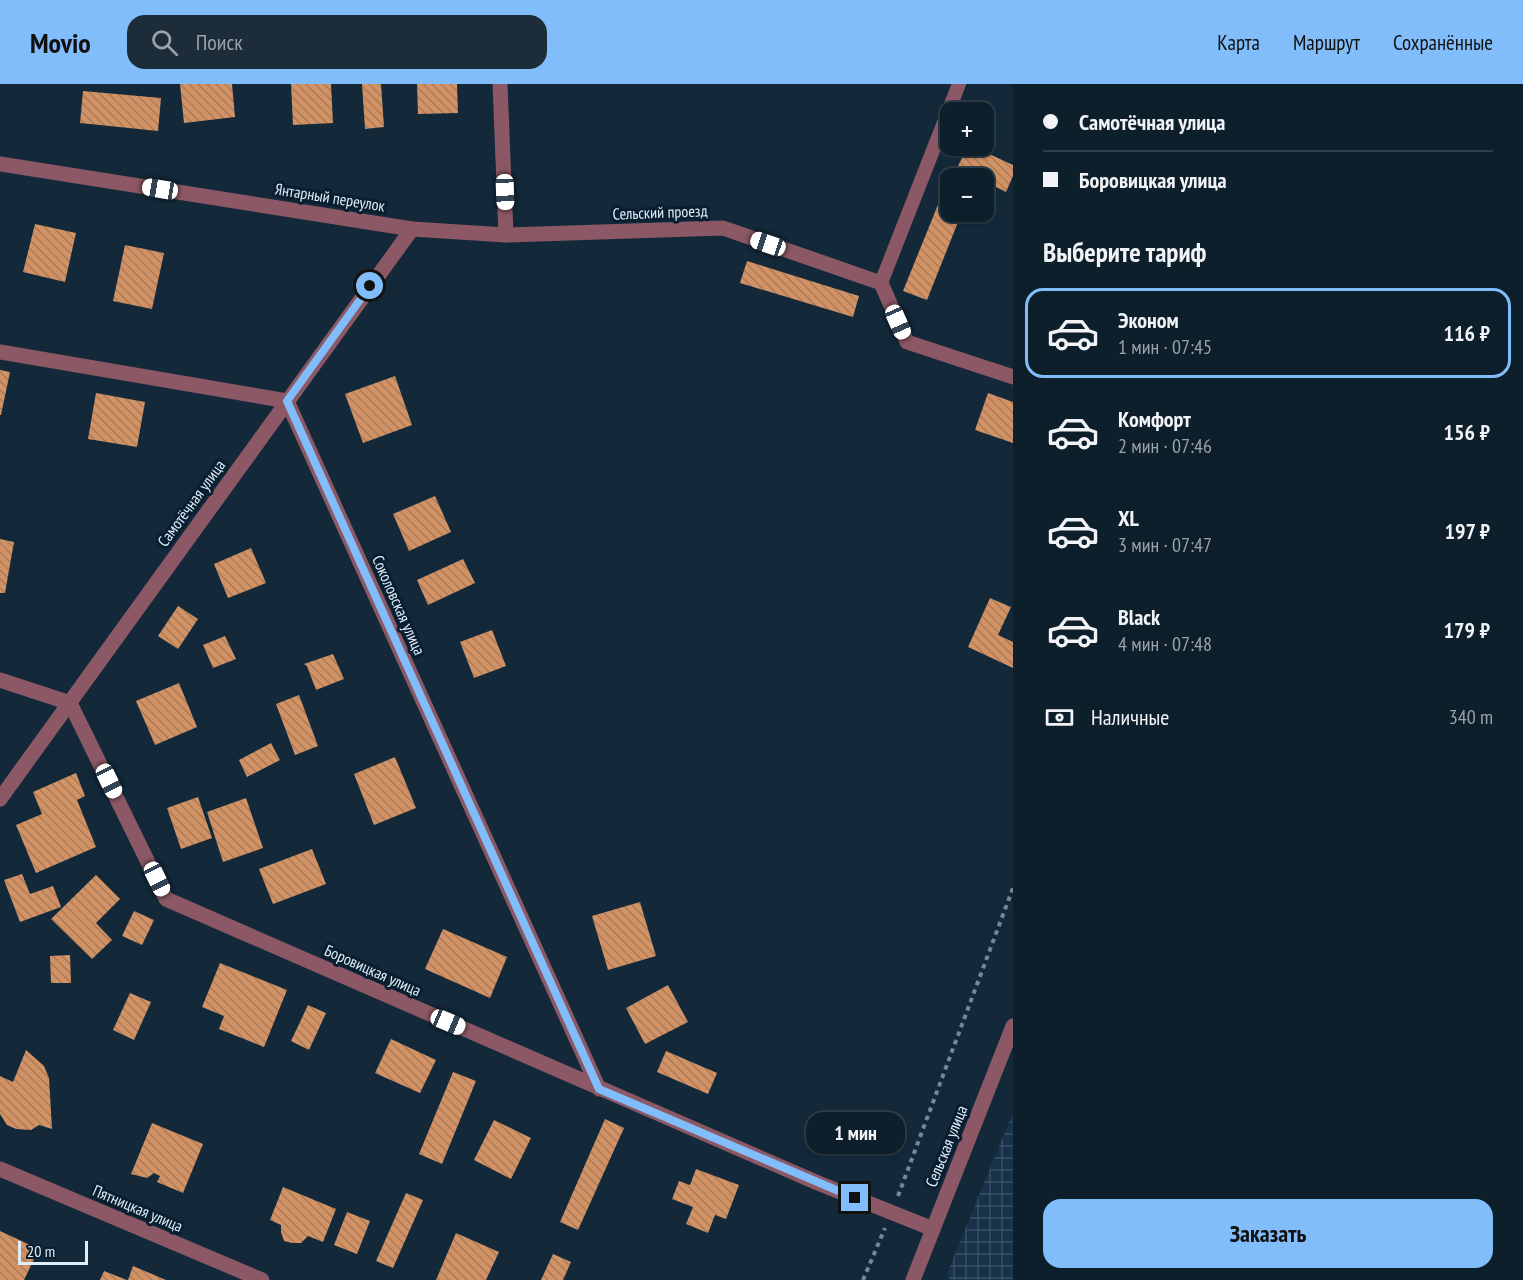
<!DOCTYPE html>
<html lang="ru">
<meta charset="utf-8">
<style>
:root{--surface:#0e1f2c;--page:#1c2c38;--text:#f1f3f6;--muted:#9ba2a9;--line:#2e3d48;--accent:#80bdfa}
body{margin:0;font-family:"PT Sans Narrow",sans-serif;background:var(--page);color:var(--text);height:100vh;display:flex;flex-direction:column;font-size:22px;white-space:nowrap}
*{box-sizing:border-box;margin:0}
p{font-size:20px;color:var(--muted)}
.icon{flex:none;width:33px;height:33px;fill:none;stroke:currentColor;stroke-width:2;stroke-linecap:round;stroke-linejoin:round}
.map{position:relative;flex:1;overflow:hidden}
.panel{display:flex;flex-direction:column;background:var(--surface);width:510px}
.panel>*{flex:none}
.top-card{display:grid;align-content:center;height:132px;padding:0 30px;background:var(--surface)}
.controls{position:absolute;left:940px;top:18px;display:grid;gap:12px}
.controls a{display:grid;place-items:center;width:54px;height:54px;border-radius:12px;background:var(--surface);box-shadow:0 2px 4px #0004,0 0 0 2px var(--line);font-size:30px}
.scale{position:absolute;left:18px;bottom:15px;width:70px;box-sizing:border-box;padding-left:6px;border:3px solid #dfedf9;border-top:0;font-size:16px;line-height:21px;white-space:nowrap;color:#dfedf9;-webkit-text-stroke:4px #091f30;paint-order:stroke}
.end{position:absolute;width:27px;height:27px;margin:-14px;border:8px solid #80bdfa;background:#111;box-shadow:0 0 0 3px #111}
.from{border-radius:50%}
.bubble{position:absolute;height:42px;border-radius:18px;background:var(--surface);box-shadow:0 2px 4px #0004,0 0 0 2px var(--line);font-size:20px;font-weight:800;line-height:42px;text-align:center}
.car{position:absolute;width:18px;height:36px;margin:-18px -9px;border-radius:8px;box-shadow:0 0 4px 2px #0007;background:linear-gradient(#fff 24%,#345 0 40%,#fff 0 76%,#345 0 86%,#fff 0)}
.top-card b{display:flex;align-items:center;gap:21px;height:57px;font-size:22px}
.top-card b+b{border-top:2px solid var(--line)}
.top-card i{width:15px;height:15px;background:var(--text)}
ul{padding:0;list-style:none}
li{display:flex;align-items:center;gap:18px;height:90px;margin:0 12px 9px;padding:0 18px;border:3px solid transparent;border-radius:18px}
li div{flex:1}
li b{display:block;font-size:22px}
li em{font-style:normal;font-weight:800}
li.current{border-color:var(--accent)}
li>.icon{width:54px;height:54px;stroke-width:1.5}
h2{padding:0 30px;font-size:27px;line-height:72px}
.pay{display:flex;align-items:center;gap:15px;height:66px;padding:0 30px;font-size:22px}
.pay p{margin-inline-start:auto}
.cta{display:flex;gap:12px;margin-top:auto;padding:12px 30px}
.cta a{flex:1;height:69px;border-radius:18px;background:var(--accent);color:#111;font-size:24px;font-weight:800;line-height:69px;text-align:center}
header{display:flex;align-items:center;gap:36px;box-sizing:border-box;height:84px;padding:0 30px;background:var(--accent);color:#111}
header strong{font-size:28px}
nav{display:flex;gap:33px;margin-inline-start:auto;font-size:21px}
.search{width:420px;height:54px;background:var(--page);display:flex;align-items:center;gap:15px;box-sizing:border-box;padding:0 21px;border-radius:18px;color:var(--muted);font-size:22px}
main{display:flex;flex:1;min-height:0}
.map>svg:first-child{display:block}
.industrial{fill:url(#industrial-grid)}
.building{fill:url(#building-back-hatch)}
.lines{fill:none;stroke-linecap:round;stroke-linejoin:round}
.path{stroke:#758896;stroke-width:4;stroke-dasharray:4.5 4.5;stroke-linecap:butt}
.service{stroke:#8d5866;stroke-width:14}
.minor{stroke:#8d5866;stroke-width:15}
.tertiary{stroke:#8d5866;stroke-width:15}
.route{stroke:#80bdfa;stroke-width:8}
.labels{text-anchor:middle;stroke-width:6;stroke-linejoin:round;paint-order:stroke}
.street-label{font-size:16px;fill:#dfedf9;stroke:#091f30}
</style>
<header>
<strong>Movio</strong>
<div class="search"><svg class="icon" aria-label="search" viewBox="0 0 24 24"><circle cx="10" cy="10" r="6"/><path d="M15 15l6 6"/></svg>Поиск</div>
<nav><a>Карта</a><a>Маршрут</a><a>Сохранённые</a></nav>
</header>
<main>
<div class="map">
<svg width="1013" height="1196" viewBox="0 0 1013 1196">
<defs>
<pattern id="industrial-grid" width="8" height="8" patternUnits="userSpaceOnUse" patternTransform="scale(1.5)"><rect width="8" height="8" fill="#173249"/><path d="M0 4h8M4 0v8" fill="none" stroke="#385064"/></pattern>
<pattern id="building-back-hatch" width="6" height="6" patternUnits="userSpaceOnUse" patternTransform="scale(1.5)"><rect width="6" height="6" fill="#d29264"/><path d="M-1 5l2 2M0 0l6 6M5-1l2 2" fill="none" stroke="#a77c5c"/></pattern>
</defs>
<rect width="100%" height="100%" fill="#13293a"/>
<path class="industrial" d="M1013,1028V1196H950L947,1190Z"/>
<g class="building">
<path d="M180,0H232L235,33L184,39Z"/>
<path d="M291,0H331L333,39L293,41Z"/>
<path d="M362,0H381L384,43L365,45Z"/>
<path d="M417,0H457L458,29L418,30Z"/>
<path d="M83,7L161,14L158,47L80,39Z"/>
<path d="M968,62H972L1013,81V92L1006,108L984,97V94H978L957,84Z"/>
<path d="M948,96L951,97V128H962L927,216L903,207Z"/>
<path d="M35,140L76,149L65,198L23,188Z"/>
<path d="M125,161L164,169L152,225L113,217Z"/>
<path d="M747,177L859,212L853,233L740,199Z"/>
<path d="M0,286L10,288L1,331H0Z"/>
<path d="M395,292L412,341L363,359L345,310Z"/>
<path d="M96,309L145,318L137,363L88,355Z"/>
<path d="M988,309L1013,318V359L975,346Z"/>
<path d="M435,412L451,448L409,467L393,430Z"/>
<path d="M0,455L14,458L5,509H0Z"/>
<path d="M251,464L266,499L228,514L214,480Z"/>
<path d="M463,475L475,499L428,521L417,496Z"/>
<path d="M990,514L1011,523L998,551L1013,558V584L968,563Z"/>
<path d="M178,522L198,535L178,565L158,552Z"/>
<path d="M492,546L506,582L474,594L460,558Z"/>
<path d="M225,552L236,575L213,584L203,561Z"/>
<path d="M333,570L344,595L316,606L307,582L304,580Z"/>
<path d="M179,599L197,643L155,661L136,617Z"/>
<path d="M299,611L318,662L295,671L276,620Z"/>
<path d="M271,659L280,676L247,693L239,676Z"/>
<path d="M395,673L416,724L374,741L354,690Z"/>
<path d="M76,689L85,712L77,716L96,763L36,789L16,741L42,730L33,708Z"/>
<path d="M198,713L212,754L181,765L167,724Z"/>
<path d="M246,714L263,764L223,778L207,728Z"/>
<path d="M312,765L326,800L273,820L259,785Z"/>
<path d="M22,790L30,810L53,802L61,823L20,838L4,796Z"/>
<path d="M96,791L120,815L96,839L112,856L92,875L51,835Z"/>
<path d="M640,818L656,872L608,886L592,832Z"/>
<path d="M134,827L154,836L142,861L122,852Z"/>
<path d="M443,845L507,873L490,914L425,885Z"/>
<path d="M70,871L71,899H51L50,872Z"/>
<path d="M220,879L287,906L264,963L219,945L224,932L202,923Z"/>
<path d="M668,901L688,938L645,960L626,924Z"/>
<path d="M130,909L151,918L134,956L113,946Z"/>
<path d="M308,921L326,929L309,966L291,957Z"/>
<path d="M391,955L436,976L420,1009L375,989Z"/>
<path d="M26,966L44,982L49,994L52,1045L39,1041L31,1046L16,1045L7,1041L0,1030V992L13,998Z"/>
<path d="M666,967L717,989L708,1010L657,988Z"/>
<path d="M453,988L476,997L442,1080L419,1070Z"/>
<path d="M605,1035L624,1044L578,1146L560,1138Z"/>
<path d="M494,1036L531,1054L511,1095L474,1076Z"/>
<path d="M152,1039L203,1060L183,1109L157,1098L160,1092L154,1089L147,1094L131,1090Z"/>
<path d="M696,1085L739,1101L726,1135L715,1131L708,1149L686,1140L693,1123L672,1115L679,1097L690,1101Z"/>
<path d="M283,1103L336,1125L323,1158L308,1152L301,1159H292L284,1157L281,1148V1141L270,1136Z"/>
<path d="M406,1109L423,1116L393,1184L376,1177Z"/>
<path d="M347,1128L370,1137L357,1170L334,1161Z"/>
<path d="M0,1147L39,1165L24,1196H0Z"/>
<path d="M456,1149L499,1168L486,1196H436Z"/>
<path d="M553,1170L571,1178L563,1196H541Z"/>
<path d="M133,1182L166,1196H128Z"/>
<path d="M104,1187L127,1196H100Z"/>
</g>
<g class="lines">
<g class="path">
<path d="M898,1112L1013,804"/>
<path d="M863,1196L885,1144"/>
</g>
<path class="service" d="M881,199L959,0"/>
<g class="minor">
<path d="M0,80L412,145L506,151L500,0"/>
<path d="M506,151L723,144L881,199L907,258L1013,293"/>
<path d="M0,268L287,317L599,1005"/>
<path d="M0,596L70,619L166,815L818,1099L933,1145"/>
<path d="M0,715L412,145"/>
<path d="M0,1085L262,1196"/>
</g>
<path class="tertiary" d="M913,1196L1013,942"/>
</g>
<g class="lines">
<path class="route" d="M370,202L287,317L599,1005L855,1114"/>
</g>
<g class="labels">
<g class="street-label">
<text transform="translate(330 113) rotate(9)" y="6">Янтарный переулок</text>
<text transform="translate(660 128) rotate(-2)" y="6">Сельский проезд</text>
<text transform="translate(191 419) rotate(-54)" y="6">Самотёчная улица</text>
<text transform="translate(399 521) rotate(66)" y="6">Соколовская улица</text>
<text transform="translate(373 886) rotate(24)" y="6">Боровицкая улица</text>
<text transform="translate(946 1062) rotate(-68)" y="6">Сельская улица</text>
<text transform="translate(138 1124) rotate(23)" y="6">Пятницкая улица</text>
</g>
</g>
</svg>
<div class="controls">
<a>+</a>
<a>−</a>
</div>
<div class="scale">20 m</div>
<i class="end from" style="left:370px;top:202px"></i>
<i class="end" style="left:855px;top:1114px"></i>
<div class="bubble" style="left:806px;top:1028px;width:99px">1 мин</div>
<i class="car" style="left:160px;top:105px;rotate:279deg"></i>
<i class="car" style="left:505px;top:108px;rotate:178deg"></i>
<i class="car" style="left:768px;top:160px;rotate:289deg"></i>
<i class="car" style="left:898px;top:238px;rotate:156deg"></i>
<i class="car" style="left:109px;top:697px;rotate:154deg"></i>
<i class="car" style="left:157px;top:795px;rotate:154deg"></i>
<i class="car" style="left:448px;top:938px;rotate:113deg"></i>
</div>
<section class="panel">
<div class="top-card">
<b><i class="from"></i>Самотёчная улица</b>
<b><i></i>Боровицкая улица</b>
</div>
<h2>Выберите тариф</h2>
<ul>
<li class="current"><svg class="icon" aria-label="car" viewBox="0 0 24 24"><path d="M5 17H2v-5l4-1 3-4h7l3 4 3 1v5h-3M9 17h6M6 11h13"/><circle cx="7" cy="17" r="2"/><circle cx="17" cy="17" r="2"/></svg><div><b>Эконом</b><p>1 мин · 07:45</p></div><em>116 ₽</em></li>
<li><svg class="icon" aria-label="car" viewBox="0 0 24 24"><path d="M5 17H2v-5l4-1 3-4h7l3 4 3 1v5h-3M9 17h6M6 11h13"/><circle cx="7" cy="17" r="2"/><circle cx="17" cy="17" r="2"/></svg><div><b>Комфорт</b><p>2 мин · 07:46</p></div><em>156 ₽</em></li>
<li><svg class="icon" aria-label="car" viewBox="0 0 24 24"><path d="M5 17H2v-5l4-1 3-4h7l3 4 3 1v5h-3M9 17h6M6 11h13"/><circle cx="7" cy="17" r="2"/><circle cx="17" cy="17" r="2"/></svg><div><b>XL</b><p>3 мин · 07:47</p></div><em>197 ₽</em></li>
<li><svg class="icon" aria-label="car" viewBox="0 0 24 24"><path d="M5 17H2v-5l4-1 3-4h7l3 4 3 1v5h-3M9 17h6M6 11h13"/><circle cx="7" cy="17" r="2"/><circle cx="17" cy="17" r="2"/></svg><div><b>Black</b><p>4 мин · 07:48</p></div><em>179 ₽</em></li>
</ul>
<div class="pay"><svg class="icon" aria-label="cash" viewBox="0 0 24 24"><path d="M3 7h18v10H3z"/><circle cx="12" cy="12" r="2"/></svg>Наличные<p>340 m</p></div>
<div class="cta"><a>Заказать</a></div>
</section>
</main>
